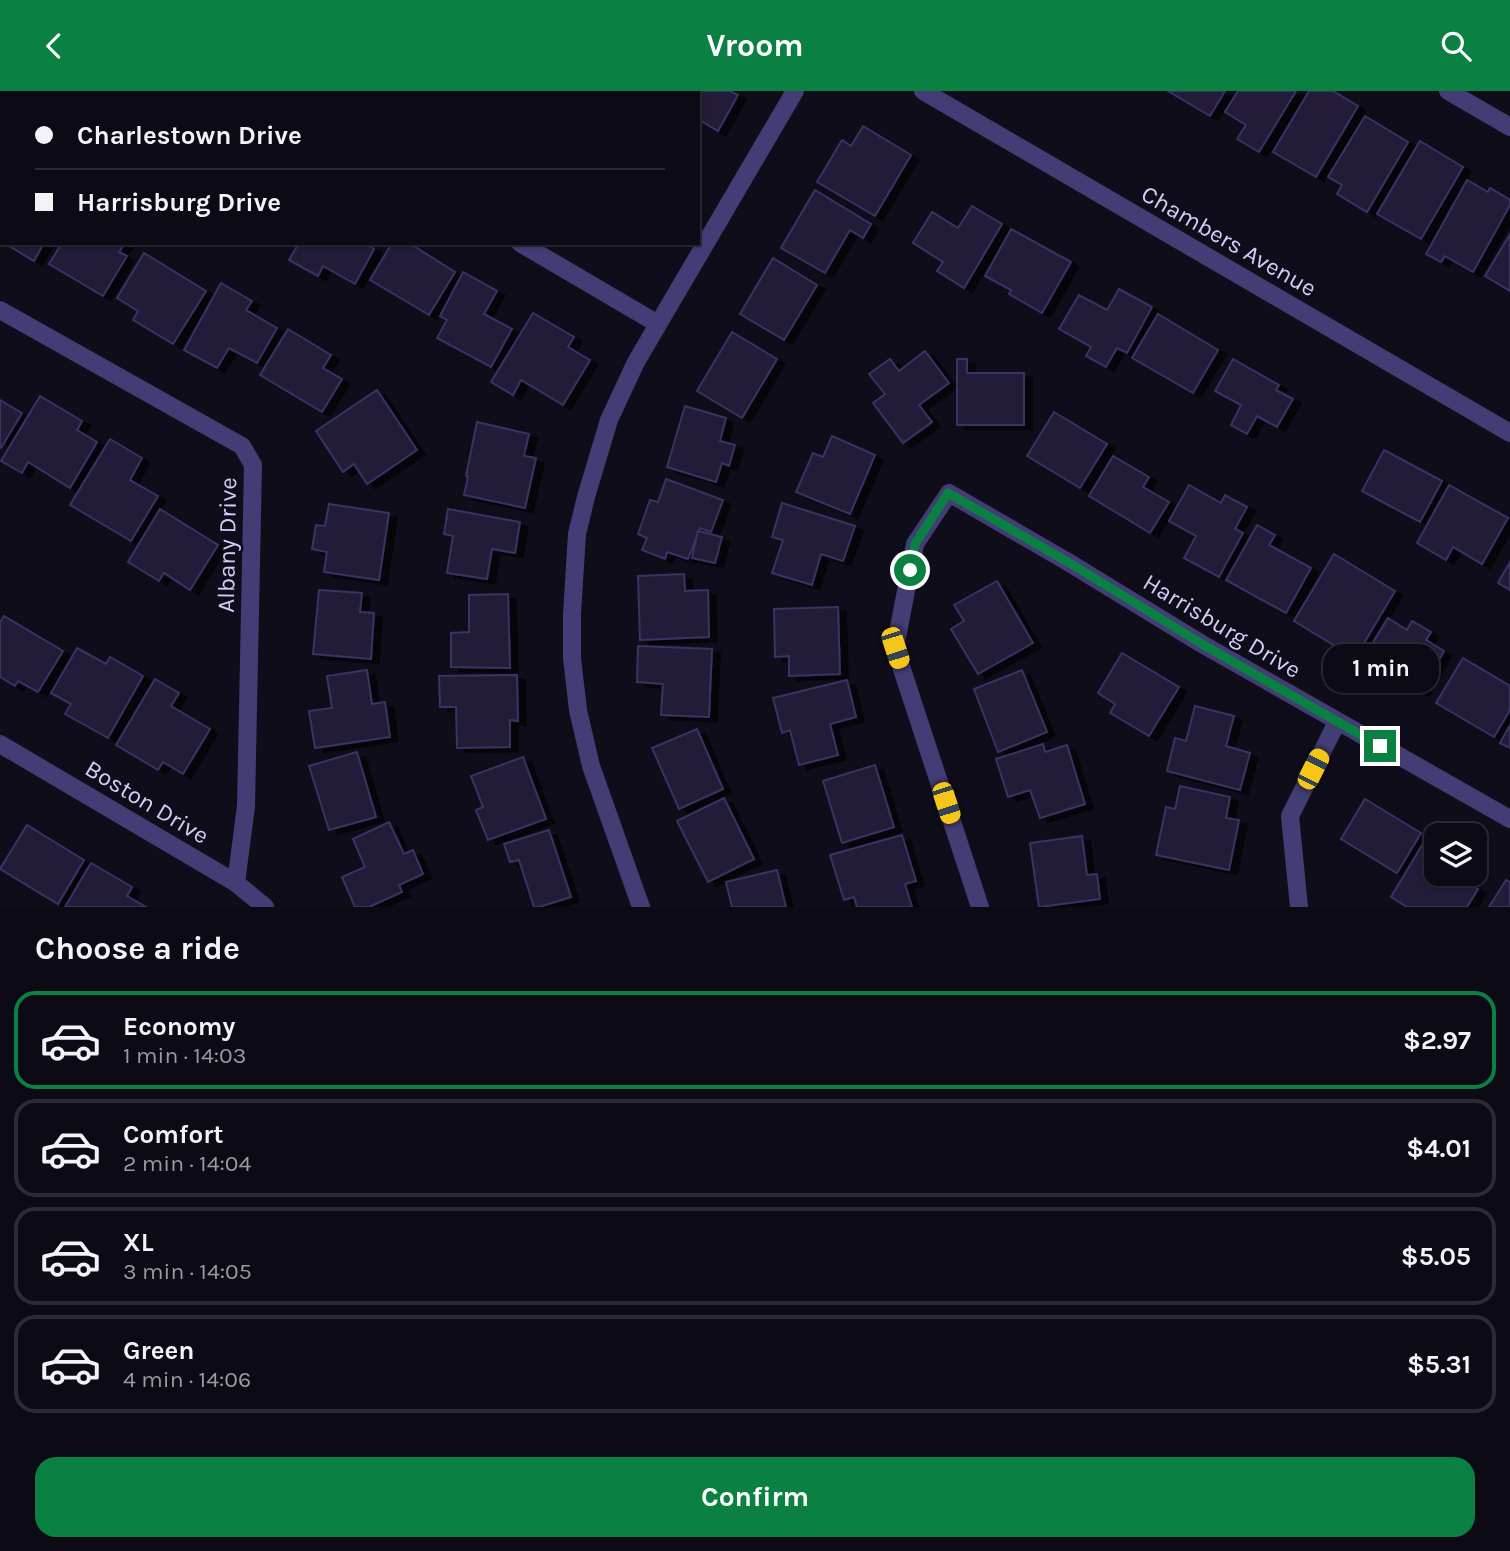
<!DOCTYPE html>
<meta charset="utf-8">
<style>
:root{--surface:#0c0a14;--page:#1a1822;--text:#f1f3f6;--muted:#9a9aa0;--line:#2c2b34;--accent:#0b8043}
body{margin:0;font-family:Karla,sans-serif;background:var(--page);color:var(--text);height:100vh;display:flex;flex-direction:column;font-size:26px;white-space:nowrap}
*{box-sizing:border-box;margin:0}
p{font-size:23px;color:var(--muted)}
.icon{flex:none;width:38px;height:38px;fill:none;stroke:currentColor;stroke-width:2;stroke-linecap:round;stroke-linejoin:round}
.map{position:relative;height:816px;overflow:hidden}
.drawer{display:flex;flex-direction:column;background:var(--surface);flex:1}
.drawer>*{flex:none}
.top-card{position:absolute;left:0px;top:0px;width:700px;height:154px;box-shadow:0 2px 5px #0004,0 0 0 2px var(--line);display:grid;align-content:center;height:154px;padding:0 35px;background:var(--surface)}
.buttons{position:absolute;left:1424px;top:732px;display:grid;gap:14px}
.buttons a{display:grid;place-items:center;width:63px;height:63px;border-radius:14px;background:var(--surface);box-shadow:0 2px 5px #0004,0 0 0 2px var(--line);font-size:35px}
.end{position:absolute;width:32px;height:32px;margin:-16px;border:9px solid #0b8043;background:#fff;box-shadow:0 0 0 4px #fff}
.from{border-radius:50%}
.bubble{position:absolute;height:49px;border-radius:21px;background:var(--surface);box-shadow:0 2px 5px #0004,0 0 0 2px var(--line);font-size:23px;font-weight:700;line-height:49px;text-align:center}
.car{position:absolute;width:21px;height:42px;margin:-21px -10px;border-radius:9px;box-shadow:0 0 5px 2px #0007;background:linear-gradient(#f5c518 24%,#345 0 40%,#f5c518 0 76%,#345 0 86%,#f5c518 0)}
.top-card b{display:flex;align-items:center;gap:24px;height:66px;font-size:26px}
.top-card b+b{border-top:2px solid var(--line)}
.top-card i{width:18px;height:18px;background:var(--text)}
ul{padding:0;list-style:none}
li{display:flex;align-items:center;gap:21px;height:98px;margin:0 14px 10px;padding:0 21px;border:4px solid var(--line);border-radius:21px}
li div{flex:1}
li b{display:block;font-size:26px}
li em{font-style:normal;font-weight:700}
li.on{border-color:var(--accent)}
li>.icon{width:63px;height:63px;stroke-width:1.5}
h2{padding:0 35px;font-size:32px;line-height:84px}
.action{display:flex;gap:14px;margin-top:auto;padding:14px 35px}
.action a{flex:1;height:80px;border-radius:21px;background:var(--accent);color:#fff;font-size:28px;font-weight:700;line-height:80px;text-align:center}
header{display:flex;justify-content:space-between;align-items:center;height:91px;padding:0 35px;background:var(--accent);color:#fff;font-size:32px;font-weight:700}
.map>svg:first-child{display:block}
.building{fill:#231b39;stroke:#3d3062;stroke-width:2;filter:url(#shadow)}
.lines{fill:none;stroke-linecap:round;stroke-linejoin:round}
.minor{stroke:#423d74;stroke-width:18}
.route{stroke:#0b8043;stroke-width:9}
.labels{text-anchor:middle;stroke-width:5;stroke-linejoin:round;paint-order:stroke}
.street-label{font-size:24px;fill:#d4ccf9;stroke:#100d1a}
</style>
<header><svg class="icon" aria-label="back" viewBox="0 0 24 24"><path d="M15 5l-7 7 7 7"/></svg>Vroom<svg class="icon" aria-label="search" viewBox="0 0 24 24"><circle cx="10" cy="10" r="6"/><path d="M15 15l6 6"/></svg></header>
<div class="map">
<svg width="1510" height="816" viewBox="0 0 1510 816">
<defs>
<filter id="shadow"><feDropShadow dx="8" dy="4.5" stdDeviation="0" flood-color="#0009"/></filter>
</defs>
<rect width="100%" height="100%" fill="#100d1a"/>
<g class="building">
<path d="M14,0H98L97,2H13Z"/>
<path d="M111,0H146L149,2H110Z"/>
<path d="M383,0H460L459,2H382Z"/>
<path d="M474,0H500L504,2H473Z"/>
<path d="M657,0H730L738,4L718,40L698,28V2H656Z"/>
<path d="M1168,0H1225L1210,25Z"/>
<path d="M1238,0H1296L1259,61L1237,48L1246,34L1225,21Z"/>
<path d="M1309,0H1333L1358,15L1316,86L1273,61Z"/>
<path d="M1365,25L1408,51L1367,121L1337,103L1342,94L1328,86Z"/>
<path d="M863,35L911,64L875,125L817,91L842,49L851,55Z"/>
<path d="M1420,50L1463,76L1421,148L1377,123Z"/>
<path d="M1467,89L1488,101L1490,97L1510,109V114L1473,181L1445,165L1441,171L1426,163Z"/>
<path d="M2,91V151L0,150V94Z"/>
<path d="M815,99L871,133L863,147L850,139L825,182L781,157Z"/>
<path d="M972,115L1002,133L964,197L937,180L943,171L913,152L932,121L958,137Z"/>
<path d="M1011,138L1071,171L1042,222L1009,203L1011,199L985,185Z"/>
<path d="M1510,143V200L1485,185Z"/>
<path d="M4,152H44L34,170Z"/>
<path d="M62,152H125L119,161L127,165L103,205L49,173Z"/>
<path d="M299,152H364L374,158L355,193L323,175L318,185L289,169Z"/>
<path d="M392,152H409L455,181L429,224L370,189Z"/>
<path d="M144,162L206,200L173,253L133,229L138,220L117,207Z"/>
<path d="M773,167L817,194L784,249L740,223Z"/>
<path d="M463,181L497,200L484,223L512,238L491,276L437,247L447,229L440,225Z"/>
<path d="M221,192L252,210L246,219L277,237L257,272L229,257L217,277L184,259Z"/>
<path d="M1119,198L1152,216L1127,262L1117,257L1106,276L1086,265L1091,256L1059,238L1079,204L1107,219Z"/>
<path d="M533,222L574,246L568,256L590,269L563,314L521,289L513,304L491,291Z"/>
<path d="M1158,223L1218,259L1193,302L1132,267Z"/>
<path d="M288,238L331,264L323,277L342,288L322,321L260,284Z"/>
<path d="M732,241L777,268L742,327L697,300Z"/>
<path d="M925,260L949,292L919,314L932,331L903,352L873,312L885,303L869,283L890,268L899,280Z"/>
<path d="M957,268H967V282H1024V334H957Z"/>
<path d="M1233,268L1279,294L1276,299L1293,308L1277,336L1257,325L1247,343L1231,334L1241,314L1215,300Z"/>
<path d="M377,299L417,359L367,393L354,373L343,381L316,340Z"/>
<path d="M40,305L82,330L77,339L97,351L70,397L28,371L22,382L1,370Z"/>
<path d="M0,309L22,322L1,357L0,356Z"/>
<path d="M685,315L726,327L720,350L735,354L729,375L722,372L716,391L667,376Z"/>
<path d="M1054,321L1107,353L1080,397L1027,365Z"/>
<path d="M477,331L529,343L524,365L536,367L525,417L464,404L468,386L466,385Z"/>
<path d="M832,345L875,364L850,423L796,401L813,362L823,366Z"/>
<path d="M110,348L142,367L130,389L158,405L131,450L70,414Z"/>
<path d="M1384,359L1442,390L1420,431L1362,400Z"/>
<path d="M1113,365L1149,386L1143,396L1169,411L1150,442L1089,405Z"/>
<path d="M666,388L723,409L711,441L700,437L688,468L667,461L665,468L642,459L647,447L638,443L650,409L658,411Z"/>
<path d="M1189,394L1221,412L1225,404L1247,416L1235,438L1243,442L1219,486L1184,467L1196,445L1169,430Z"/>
<path d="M1449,394L1508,427L1482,473L1453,456L1446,469L1417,452Z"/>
<path d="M782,412L855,435L843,470L821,463L812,494L772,482L783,449L772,446Z"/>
<path d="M329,413L389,422L379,489L324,481L327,461L312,458L316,434L325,435Z"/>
<path d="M160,418L218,454L190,499L164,482L159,490L128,471Z"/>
<path d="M448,418L520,431L515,462L492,458L487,488L447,482L453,445L444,443Z"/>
<path d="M1257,434L1275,444L1269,454L1311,477L1286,522L1226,489Z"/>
<path d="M698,440L722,446L715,472L692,467Z"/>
<path d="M1334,463L1395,500L1355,567L1294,530Z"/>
<path d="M1510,471V499L1498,492Z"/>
<path d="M684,483L685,500L708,499L709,546L640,549L638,485Z"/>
<path d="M997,490L1033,552L978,583L951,538L964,530L954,514Z"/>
<path d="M319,499L362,502L360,521L374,522L371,568L313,563Z"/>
<path d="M508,503L510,577L451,576V542L469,541V504Z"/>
<path d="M838,516L840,583L789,585V565L775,566L774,518Z"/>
<path d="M4,525L63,560L38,601L18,590L15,595L0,586V532Z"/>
<path d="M1388,527L1407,539L1412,530L1431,541L1426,549L1444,560L1421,600L1364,566Z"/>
<path d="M638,555L712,558L709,626L661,624L663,593L637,591Z"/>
<path d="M77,557L106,573L110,566L143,585L108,647L65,623L71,613L51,602Z"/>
<path d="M1122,562L1179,596L1149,645L1110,622L1115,613L1098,602Z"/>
<path d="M1463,567L1510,595V619L1494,646L1436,612Z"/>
<path d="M367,579L372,613L385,611L390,646L315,657L309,620L332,617L327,585Z"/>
<path d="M1022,579L1047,641L998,661L974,598Z"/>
<path d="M517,584L518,630L510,629V656L457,657L456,616H440L439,585Z"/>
<path d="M155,588L179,602L171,615L210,638L183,683L163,671L158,679L116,654Z"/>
<path d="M847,589L856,626L830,633L838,664L799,674L790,639L782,642L773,607Z"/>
<path d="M1195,615L1234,625L1226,655L1250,662L1240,699L1167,680L1175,647L1186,650Z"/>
<path d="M1510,634V657L1500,652Z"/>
<path d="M697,638L723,698L679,718L652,657Z"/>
<path d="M1043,653L1045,661L1067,654L1085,713L1040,727L1030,699L1008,706L996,668Z"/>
<path d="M357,661L376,726L329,739L309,675Z"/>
<path d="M523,666L546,728L488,749L476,719L483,716L471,685Z"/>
<path d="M875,674L894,736L842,752L823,690Z"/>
<path d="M1180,695L1230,706L1226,727L1239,729L1229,779L1156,764L1166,716L1175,718Z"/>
<path d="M724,707L754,768L708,791L677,730Z"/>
<path d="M1365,708L1421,742L1397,782L1341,748Z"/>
<path d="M389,731L404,763L413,759L423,783L399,794L402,801L369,816H355L342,786L365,776L353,748Z"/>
<path d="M27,734L84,769L58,813L0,778Z"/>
<path d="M549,739L571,806L539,816H534L519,769L510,771L504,753Z"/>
<path d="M1430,741L1437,746V782H1451L1478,798L1467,816H1407L1391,806Z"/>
<path d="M902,744L916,790L905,793L912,816H857L854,806L844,809L830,764Z"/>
<path d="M1082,745L1087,784L1097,783L1100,808L1039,816L1030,752Z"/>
<path d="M91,772L132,796L127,805L146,816H65Z"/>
<path d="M777,779L786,816H732L726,791Z"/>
<path d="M1506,789L1510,791V816H1489Z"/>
</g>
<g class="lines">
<g class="minor">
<path d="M259,0L262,2"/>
<path d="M923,0L1510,342"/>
<path d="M1448,0L1510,36"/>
<path d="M520,152L658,233"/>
<path d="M0,219L242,355L253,374L246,715L236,792"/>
<path d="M0,653L236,792L265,816"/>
<path d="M641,816L591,675L578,619L572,567V523L577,443L586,406L609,329L636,271L795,0"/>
<path d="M980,816L895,557L915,453L949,402L1068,471L1202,553L1510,728"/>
<path d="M1299,816L1290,725L1337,631"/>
</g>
</g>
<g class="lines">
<path class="route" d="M910,479L915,453L948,402L1068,471L1202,553L1380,655"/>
</g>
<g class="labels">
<g class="street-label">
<text transform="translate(1229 150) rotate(30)" y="8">Chambers Avenue</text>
<text transform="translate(227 454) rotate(-89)" y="8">Albany Drive</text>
<text transform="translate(1222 535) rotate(31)" y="8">Harrisburg Drive</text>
<text transform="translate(147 711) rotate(31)" y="8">Boston Drive</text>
</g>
</g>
</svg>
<div class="buttons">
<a><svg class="icon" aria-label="layers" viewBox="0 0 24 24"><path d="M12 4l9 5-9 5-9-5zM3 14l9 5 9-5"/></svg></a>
</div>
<i class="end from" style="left:910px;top:479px"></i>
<i class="end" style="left:1380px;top:655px"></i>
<div class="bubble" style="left:1323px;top:553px;width:116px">1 min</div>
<i class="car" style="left:895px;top:557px;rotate:162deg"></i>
<i class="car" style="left:1313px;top:678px;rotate:27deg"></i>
<i class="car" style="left:946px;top:712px;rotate:162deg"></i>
<div class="top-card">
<b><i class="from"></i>Charlestown Drive</b>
<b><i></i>Harrisburg Drive</b>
</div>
</div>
<section class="drawer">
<h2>Choose a ride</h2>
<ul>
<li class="on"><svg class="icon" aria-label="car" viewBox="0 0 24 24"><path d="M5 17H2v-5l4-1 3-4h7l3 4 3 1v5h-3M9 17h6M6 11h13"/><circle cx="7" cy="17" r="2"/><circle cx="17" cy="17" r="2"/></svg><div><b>Economy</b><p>1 min · 14:03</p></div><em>$2.97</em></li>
<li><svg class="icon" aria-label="car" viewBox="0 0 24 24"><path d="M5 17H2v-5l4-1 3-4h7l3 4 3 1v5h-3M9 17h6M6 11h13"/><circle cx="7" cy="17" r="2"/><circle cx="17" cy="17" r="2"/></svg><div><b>Comfort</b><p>2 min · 14:04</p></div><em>$4.01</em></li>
<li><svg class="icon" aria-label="car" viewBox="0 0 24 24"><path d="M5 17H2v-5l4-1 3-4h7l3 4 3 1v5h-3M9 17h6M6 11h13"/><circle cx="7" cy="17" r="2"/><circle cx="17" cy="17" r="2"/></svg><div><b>XL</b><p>3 min · 14:05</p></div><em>$5.05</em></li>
<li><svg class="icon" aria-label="car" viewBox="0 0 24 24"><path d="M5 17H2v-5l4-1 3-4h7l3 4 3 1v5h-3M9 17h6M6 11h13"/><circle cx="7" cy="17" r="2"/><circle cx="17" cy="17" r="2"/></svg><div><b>Green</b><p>4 min · 14:06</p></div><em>$5.31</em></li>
</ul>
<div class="action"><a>Confirm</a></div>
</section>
